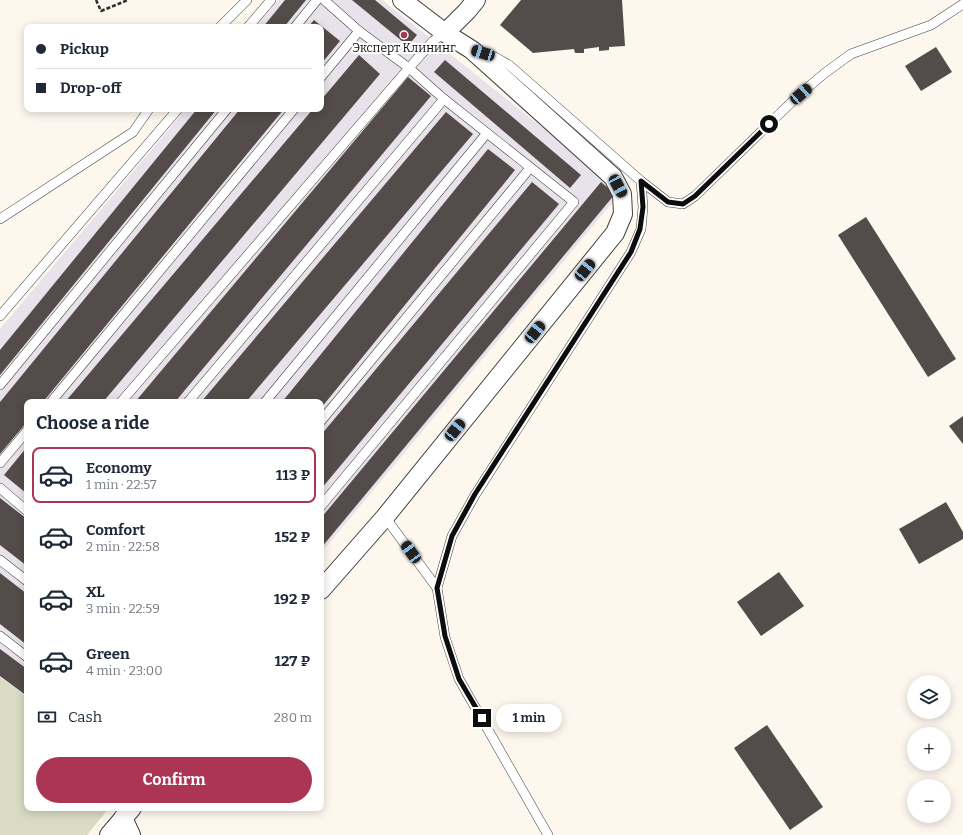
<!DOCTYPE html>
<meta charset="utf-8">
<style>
:root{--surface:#fff;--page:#f2f2f3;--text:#1f2937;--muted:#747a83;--line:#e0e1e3;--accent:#ac3553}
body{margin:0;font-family:Bitter,serif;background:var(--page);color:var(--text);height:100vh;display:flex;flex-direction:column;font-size:15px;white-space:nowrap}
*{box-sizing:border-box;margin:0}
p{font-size:13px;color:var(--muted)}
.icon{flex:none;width:22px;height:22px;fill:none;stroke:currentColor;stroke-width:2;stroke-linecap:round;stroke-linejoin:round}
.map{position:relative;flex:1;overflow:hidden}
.side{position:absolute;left:24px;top:399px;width:300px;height:412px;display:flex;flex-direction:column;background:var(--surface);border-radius:8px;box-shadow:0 2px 10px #0003}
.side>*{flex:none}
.guide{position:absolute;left:24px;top:24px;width:300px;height:88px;border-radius:8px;box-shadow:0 2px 10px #0003;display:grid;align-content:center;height:88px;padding:0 12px;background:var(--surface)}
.fabs{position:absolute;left:907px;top:675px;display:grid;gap:8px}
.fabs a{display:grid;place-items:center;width:44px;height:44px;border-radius:50%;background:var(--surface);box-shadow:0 2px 10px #0003;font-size:20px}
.end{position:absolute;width:18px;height:18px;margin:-9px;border:5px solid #0d0d0d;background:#fff;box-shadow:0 0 0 2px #fff}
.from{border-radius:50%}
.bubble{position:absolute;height:28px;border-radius:14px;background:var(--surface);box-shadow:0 2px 10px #0003;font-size:13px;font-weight:700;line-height:28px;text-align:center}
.car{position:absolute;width:12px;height:24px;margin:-12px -6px;border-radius:5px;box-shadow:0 0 3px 1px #0007;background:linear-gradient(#222 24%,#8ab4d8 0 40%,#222 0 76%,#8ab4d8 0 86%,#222 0)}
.guide b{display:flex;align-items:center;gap:14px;height:38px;font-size:15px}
.guide b+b{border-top:1px solid var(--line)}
.guide i{width:10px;height:10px;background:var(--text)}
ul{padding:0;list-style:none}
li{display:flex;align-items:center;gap:12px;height:56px;margin:0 8px 6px;padding:0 4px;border:2px solid transparent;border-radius:8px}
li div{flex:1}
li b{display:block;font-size:15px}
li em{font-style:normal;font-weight:700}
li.current{border-color:var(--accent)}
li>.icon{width:36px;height:36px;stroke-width:1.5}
h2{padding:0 12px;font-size:18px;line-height:48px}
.pay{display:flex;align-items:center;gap:10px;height:44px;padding:0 12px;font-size:15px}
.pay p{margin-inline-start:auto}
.cta{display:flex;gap:8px;margin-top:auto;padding:8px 12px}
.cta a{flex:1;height:46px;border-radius:24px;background:var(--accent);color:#fff;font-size:16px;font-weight:700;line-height:46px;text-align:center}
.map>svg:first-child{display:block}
.industrial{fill:#e8e2ea}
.cemetery{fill:#d9dcc2}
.building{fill:#544c4a}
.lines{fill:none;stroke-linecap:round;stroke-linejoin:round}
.service-casing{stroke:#404040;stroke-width:10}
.minor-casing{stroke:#404040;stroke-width:20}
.path{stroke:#2f2f2f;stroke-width:2.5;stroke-dasharray:4 2;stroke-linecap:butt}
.service{stroke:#fff;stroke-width:9}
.minor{stroke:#fff;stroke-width:18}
.route{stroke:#0d0d0d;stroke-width:5}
.poi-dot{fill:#ac3553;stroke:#fff;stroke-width:1.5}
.labels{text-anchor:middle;stroke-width:4;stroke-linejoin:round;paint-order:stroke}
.poi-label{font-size:12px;fill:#0d0d0d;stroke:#fff}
</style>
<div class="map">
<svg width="963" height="835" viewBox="0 0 963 835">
<rect width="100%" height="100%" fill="#fdf7ee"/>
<path class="industrial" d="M278,0H382L622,191L321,553V402H27V697L0,677V329L186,109H321V27H255Z"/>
<path class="cemetery" d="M0,677L27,697V808H109L87,835H0Z"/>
<g class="building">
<path d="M285,0H306L284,27H263Z"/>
<path d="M352,0H375L417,35L408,46Z"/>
<path d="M521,0H622L625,46L609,47V50L599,51V47L584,49V53H575L574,49L533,53L500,25Z"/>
<path d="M314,20L340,41L321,64V27H308Z"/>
<path d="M936,47L952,72L921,91L905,66Z"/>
<path d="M359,55L380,74L103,402H65L313,109H321V100Z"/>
<path d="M445,60L581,175L570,188L434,72Z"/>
<path d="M408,77L431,96L175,402H135Z"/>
<path d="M197,109H217L0,375V350Z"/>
<path d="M240,109H284L43,402H27V422L0,454V402Z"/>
<path d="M446,112L473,134L246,402H201Z"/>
<path d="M488,149L515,170L321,408V402H282Z"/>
<path d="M532,182L559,204L321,489V435Z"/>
<path d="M601,182L615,194L321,548V518Z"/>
<path d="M866,217L956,359L928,377L838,235Z"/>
<path d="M963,416V444L949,426Z"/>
<path d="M27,447V492L26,493L4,475Z"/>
<path d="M0,498L27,519V566L0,545Z"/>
<path d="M946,502L963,532V539L919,564L899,529Z"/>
<path d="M779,572L804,606L761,636L737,602Z"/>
<path d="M0,573L27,594V645L0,624Z"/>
<path d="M0,649L27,669V696L0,676Z"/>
<path d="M767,725L823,807L790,830L734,748Z"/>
</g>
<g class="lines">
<defs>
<g id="service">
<path d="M220,27L247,0"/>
<path d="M248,27L271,0"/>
<path d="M295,27L317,0"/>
<path d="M481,52L495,57L509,65L641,181L668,202L683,204L695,196L801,93L825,73L851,54L931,25L963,4"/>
<path d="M321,77L359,31"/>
<path d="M0,219L133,132L149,109"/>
<path d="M0,316L178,109"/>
<path d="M0,385L227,109"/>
<path d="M51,402L294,109"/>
<path d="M121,402L409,68L433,41L445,33"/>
<path d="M188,402L444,99"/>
<path d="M265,402L487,133"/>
<path d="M321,421L530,168"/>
<path d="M0,463L27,431"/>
<path d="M0,488L27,511"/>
<path d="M321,506L574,202L444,99L409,68L359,31L324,0"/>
<path d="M385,517L437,588L445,637L459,679L548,835"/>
<path d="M0,560L27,581"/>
<path d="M437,588L452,536L475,495L631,252L641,229L643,207L641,181"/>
<path d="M0,636L27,657"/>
</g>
<g id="minor">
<path d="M445,33L467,11L476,0"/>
<path d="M321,590L385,517L615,233L623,214L622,194L613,177L472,50L445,33L402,0"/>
<path d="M123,818L131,835"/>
<path d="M109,835L132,808"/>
</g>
</defs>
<use href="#service" class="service-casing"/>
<use href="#minor" class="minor-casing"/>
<path class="path" d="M96,0L101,11L128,0"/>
<use href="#service" class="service"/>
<use href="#minor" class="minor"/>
</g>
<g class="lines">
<path class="route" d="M482,718L459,679L445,636L437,588L452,536L475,494L631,252L640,229L643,207L641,181L668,202L683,204L695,196L769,124"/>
</g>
<circle class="poi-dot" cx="404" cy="35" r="4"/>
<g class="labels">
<g class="poi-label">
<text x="404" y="52">Эксперт Клининг</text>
</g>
</g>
</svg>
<div class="fabs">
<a><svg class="icon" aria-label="layers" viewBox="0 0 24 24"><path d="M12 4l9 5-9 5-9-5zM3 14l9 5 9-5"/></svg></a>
<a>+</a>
<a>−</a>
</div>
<i class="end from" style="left:769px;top:124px"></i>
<i class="end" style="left:482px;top:718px"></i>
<div class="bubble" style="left:496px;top:704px;width:66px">1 min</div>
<i class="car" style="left:483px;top:53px;rotate:287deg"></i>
<i class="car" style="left:801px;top:94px;rotate:49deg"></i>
<i class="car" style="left:618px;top:186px;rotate:152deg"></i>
<i class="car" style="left:585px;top:270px;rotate:39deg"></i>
<i class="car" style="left:535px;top:332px;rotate:39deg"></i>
<i class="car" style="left:455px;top:430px;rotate:39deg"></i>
<i class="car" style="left:411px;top:552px;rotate:324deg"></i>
<div class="guide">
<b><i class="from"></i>Pickup</b>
<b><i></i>Drop-off</b>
</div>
<section class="side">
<h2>Choose a ride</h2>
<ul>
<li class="current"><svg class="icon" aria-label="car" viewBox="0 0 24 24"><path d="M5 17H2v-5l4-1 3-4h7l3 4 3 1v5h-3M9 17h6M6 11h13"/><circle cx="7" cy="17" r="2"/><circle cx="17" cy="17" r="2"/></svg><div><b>Economy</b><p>1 min · 22:57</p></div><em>113 ₽</em></li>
<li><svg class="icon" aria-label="car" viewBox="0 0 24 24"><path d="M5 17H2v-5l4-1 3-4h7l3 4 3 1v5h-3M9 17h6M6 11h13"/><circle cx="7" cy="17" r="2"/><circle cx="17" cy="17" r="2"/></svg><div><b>Comfort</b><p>2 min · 22:58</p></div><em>152 ₽</em></li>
<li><svg class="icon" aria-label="car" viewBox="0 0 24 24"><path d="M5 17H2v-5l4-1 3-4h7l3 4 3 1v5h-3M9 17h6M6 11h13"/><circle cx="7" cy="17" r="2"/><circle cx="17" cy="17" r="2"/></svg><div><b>XL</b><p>3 min · 22:59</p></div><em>192 ₽</em></li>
<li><svg class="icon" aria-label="car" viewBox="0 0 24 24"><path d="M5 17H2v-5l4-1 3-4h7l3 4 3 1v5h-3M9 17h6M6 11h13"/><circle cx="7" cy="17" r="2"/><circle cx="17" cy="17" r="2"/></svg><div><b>Green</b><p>4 min · 23:00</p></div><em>127 ₽</em></li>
</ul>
<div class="pay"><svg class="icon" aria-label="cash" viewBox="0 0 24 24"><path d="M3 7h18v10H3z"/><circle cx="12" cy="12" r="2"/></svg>Cash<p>280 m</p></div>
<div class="cta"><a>Confirm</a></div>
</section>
</div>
